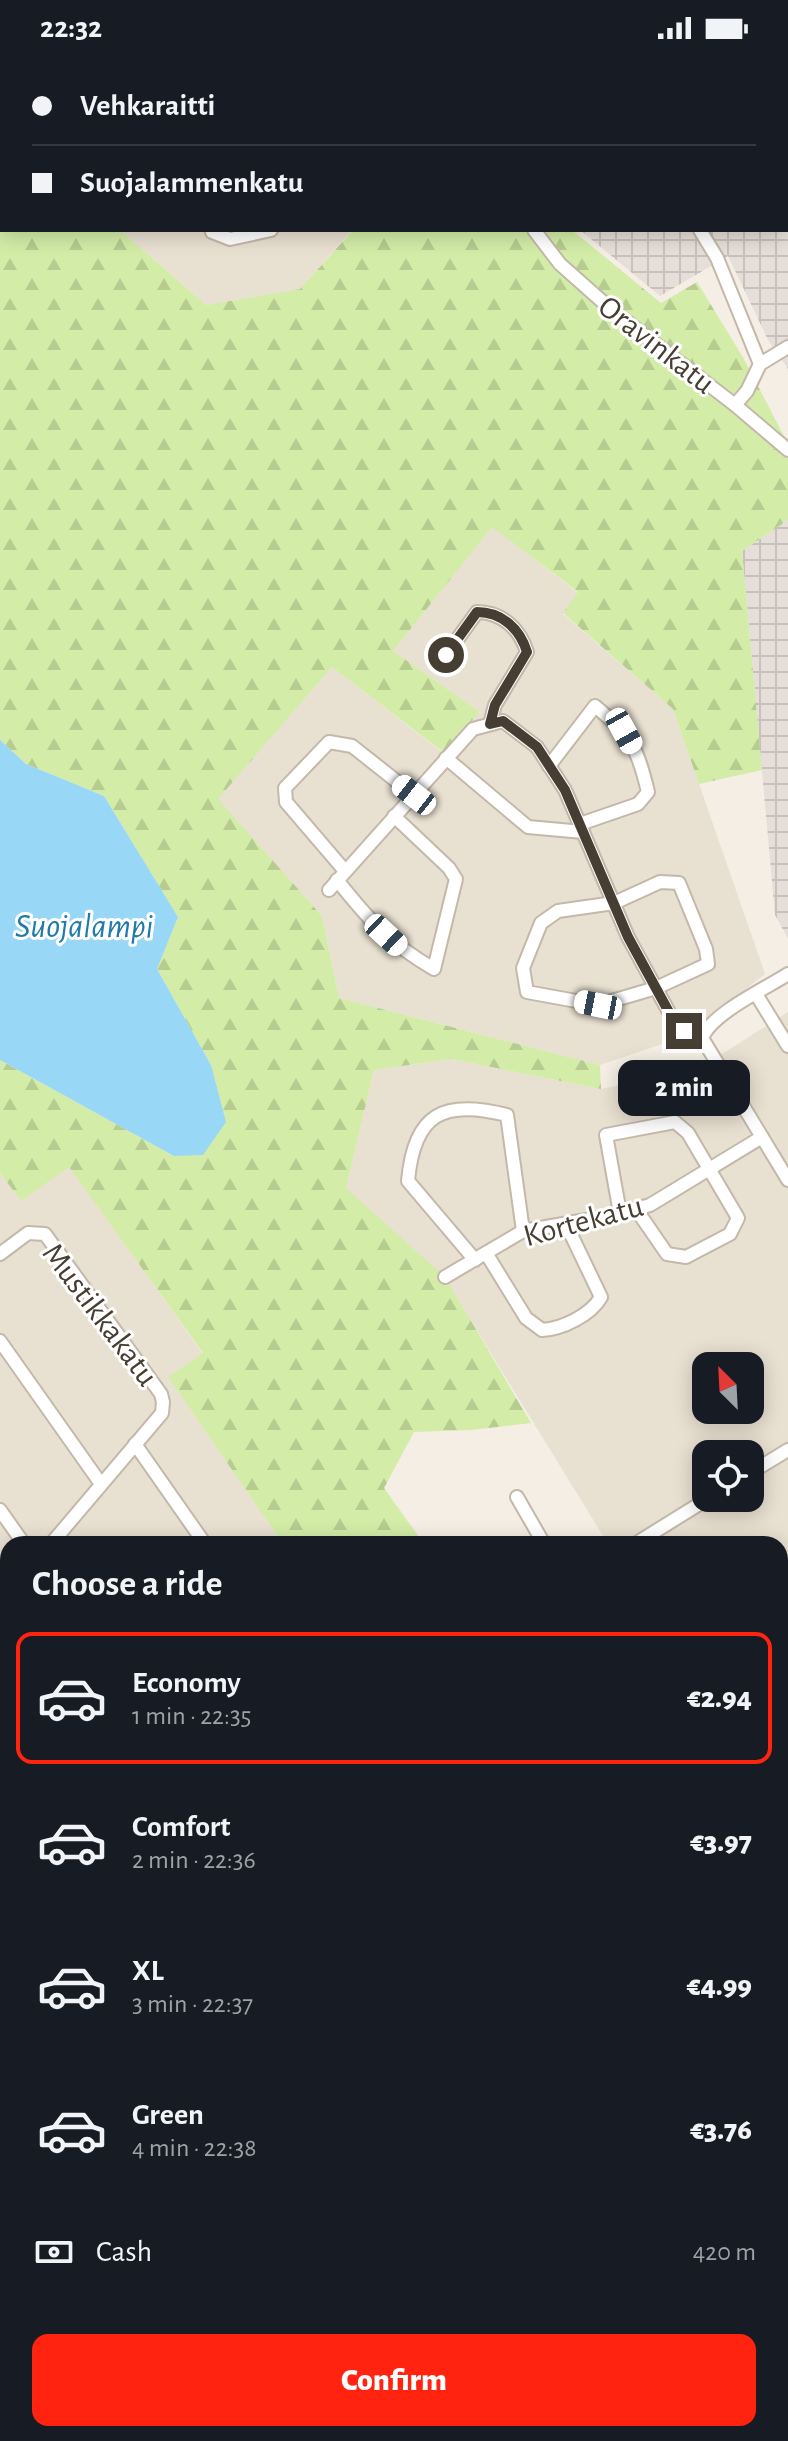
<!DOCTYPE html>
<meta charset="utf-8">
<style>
:root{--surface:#171b24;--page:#242831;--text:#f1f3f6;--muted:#9ea1a6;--line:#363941;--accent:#ff2310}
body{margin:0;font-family:"Alegreya Sans",sans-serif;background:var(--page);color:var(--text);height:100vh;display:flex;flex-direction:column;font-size:30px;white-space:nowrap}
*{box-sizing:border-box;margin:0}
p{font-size:26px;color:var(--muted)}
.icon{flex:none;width:44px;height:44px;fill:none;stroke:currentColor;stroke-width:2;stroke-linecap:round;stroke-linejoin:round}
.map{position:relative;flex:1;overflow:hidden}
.drawer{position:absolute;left:0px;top:1480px;width:788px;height:906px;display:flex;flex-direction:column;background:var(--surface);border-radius:24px 24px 0 0;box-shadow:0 4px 20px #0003}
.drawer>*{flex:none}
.top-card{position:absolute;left:0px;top:0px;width:788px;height:176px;box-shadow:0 4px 20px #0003;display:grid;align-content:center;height:176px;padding:0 32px;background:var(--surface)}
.needle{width:52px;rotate:336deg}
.fabs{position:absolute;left:692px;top:1296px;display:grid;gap:16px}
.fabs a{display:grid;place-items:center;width:72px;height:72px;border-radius:16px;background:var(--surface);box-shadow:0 4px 20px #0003;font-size:40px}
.end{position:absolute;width:36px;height:36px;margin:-18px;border:10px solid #473e33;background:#fff;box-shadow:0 0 0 4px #fff}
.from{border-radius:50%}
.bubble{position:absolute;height:56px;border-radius:16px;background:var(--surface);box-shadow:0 4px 20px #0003;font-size:26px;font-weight:800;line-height:56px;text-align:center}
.car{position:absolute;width:24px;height:48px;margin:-24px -12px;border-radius:10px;box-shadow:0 0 6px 2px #0007;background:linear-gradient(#fff 24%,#345 0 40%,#fff 0 76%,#345 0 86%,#fff 0)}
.top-card b{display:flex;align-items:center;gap:28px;height:76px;font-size:30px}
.top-card b+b{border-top:2px solid var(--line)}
.top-card i{width:20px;height:20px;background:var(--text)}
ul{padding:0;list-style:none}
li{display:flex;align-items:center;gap:24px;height:132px;margin:0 16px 12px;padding:0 16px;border:4px solid transparent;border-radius:16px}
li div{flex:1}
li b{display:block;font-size:30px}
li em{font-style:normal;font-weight:800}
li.selected{border-color:var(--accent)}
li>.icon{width:72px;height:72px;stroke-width:1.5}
h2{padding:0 32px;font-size:36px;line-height:96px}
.pay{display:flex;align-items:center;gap:20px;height:88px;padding:0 32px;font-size:30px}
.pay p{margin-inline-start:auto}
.action{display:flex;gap:16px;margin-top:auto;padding:16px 32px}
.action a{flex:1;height:92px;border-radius:16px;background:var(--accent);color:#fff;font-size:32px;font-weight:800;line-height:92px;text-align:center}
.status{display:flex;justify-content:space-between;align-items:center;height:56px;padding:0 40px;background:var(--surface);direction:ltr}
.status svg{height:22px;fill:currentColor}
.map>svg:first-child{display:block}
.residential{fill:#e8e0d1;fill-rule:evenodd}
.industrial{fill:url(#industrial-grid)}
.forest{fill:url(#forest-firs)}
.water{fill:#99d7f7}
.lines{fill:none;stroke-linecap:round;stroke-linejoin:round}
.minor-casing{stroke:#c3b8a9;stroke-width:16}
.major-casing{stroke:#f0b756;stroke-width:20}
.minor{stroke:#fff;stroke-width:12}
.major{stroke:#ffd892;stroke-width:16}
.route{stroke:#473e33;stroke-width:10}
.labels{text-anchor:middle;stroke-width:6;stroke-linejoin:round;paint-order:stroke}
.street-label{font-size:32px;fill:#473e33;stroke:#fff}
.water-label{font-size:34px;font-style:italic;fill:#207aac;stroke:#fff}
</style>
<div class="status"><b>22:32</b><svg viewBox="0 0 49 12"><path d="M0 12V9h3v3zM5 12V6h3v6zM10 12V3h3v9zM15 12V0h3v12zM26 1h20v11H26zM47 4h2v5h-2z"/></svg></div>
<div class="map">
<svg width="788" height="2385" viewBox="0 0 788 2385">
<defs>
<pattern id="industrial-grid" width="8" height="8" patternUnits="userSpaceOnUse" patternTransform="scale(2)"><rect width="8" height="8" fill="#e6dfd9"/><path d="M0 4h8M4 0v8" fill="none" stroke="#c7c0bb"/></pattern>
<pattern id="forest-firs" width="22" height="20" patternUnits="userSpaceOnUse" patternTransform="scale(2)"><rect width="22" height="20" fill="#d3eda8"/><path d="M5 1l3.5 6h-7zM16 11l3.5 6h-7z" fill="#b6cc91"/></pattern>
</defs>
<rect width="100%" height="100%" fill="#f4eee4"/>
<g class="residential">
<path d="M0,0H331L333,2H2V78Z"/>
<path d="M120,174H352L300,233L206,249Z"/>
<path d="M492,470L578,537L563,558L673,653L765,918L686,980L600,1009L339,942L322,860L217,743L332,611L442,696L480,656L393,595Z"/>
<path d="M788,956V1810L780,1801V1488H608L452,1234L346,1132L374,1014L451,1003L601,1033L697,1014ZM706,1310H750V1354H706ZM706,1398H750V1442H706Z"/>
<path d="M69,1110L203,1298L169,1322L283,1488H8V1568L0,1557V1117L21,1145Z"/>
<path d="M8,1810V1936L0,1923V1819Z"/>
<path d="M0,1988L8,2002V2341L0,2321Z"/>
<path d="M788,2022V2276L780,2277V2028Z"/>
<path d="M23,2378H558L546,2385H25Z"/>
<path d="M638,2378H748L743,2385H643Z"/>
</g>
<g class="industrial">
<path d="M465,0H788V313L768,284L728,200L660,240L580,174H786V2H462Z"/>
<path d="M788,464V883L775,859L742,495Z"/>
</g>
<g class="forest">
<path d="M0,76L2,174H120L206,249L300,233L353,174H572L661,247L697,226L744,303L788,388V464L742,495L762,714L699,728L673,653L563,557L578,536L492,471L393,595L480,656L443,696L332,611L218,743L322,860L339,942L600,1009L601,1033L451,1003L374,1014L346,1132L445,1221L531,1367L471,1374L414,1376L384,1432L424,1488H283L168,1321L203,1297L69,1111L21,1145L0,1117V1004L174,1100L211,1009L157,913L178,861L104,740L26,708L0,684Z"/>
<path d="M0,1674L8,1688V1810L0,1819Z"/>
</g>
<path class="water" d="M0,684L26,708L104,740L178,861L157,913L211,1009L226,1066L203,1099L174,1100L0,1004Z"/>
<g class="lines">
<defs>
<g id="minor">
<path d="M65,0V2"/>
<path d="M232,0L234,2"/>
<path d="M406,0L408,2"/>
<path d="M589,0L590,2"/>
<path d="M209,2L210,0"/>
<path d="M786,42L788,41"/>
<path d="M534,174L560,208L613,255L735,349L788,394"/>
<path d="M700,174L717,202L760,308"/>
<path d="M212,176L230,183L271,174"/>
<path d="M735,349L747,335L760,308L788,291"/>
<path d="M446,599L477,556C502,556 520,573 527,596L495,649L490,668"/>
<path d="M446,702L528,771L583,776"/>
<path d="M549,710L595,650C631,680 637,690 648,736L638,748L580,768"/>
<path d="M345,815L286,746L285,732L329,686L352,690L414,739"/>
<path d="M337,824C369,864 389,887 434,913L456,823L449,812L394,760"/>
<path d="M660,826L679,827L706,893L708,908L656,932L598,949L527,936L523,912L541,867L558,855L614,847Z"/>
<path d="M329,834L473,673L503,665L537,691L565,734L628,881L670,958L684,975L702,982"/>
<path d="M788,918C765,933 712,957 702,982L788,1124"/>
<path d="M756,938L788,990"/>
<path d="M620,1157L606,1079L675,1066L688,1077L738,1162L730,1178L686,1201L667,1198L636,1153"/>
<path d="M486,1197L526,1262L542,1274C562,1273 591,1259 601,1241L566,1168"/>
<path d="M0,1198L28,1177L45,1178L161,1338L163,1346L162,1357L51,1488"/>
<path d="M475,1204L408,1125C414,1057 444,1043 507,1059L523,1175"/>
<path d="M445,1221L523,1175L615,1159L650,1149L762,1081"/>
<path d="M0,1285L101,1428"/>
<path d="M135,1388L205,1488"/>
<path d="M750,1417L788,1394"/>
<path d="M517,1441L544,1488"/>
<path d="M0,1454L24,1488"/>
<path d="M635,1488L709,1442"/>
<path d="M8,1553C0,1578 0,1607 8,1632"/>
<path d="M780,1795L788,1790"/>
<path d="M780,1816L788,1829"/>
<path d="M0,2089L8,2080"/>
<path d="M0,2100L8,2120"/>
<path d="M110,2378L112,2385"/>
<path d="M238,2378L242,2385"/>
<path d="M379,2378L384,2385"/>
<path d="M503,2378L507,2385"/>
<path d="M615,2378L619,2385"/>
<path d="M553,2385L564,2378"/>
</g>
<g id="major">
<path d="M780,2369L788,2361"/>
<path d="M764,2385L772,2378"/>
</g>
</defs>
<use href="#minor" class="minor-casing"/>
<use href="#major" class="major-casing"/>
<use href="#minor" class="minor"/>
<use href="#major" class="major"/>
</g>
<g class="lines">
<path class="route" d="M446,599L477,556C502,556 520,573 527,596L495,649L490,668L503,665L537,691L565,734L628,881L670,958L684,975"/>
</g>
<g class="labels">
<g class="street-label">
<text transform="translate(657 288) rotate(38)" y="11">Oravinkatu</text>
<text transform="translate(583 1164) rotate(-15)" y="11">Kortekatu</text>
<text transform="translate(101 1258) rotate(53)" y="11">Mustikkakatu</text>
</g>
<g class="water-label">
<text x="84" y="881">Suojalampi</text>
</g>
</g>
</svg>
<div class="fabs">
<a><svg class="needle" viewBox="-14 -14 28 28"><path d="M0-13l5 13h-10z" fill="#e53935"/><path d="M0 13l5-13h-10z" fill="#9ea1a6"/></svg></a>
<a><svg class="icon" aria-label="locate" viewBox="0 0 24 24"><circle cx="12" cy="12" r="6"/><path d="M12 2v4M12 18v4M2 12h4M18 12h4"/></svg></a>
</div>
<i class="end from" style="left:446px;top:599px"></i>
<i class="end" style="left:684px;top:975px"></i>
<div class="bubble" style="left:618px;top:1004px;width:132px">2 min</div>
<i class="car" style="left:624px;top:675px;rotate:151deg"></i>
<i class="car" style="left:414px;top:739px;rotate:308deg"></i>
<i class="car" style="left:386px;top:879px;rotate:133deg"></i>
<i class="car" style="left:598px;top:949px;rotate:281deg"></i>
<div class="top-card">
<b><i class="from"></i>Vehkaraitti</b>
<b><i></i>Suojalammenkatu</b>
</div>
<section class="drawer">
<h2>Choose a ride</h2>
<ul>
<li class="selected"><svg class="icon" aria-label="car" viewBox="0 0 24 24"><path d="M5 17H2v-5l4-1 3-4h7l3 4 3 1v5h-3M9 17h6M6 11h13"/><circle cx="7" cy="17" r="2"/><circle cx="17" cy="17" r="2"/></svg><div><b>Economy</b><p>1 min · 22:35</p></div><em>€2.94</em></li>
<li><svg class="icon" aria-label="car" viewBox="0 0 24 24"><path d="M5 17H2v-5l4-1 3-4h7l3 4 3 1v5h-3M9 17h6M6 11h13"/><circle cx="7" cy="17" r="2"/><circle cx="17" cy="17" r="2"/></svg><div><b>Comfort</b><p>2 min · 22:36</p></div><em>€3.97</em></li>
<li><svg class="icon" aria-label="car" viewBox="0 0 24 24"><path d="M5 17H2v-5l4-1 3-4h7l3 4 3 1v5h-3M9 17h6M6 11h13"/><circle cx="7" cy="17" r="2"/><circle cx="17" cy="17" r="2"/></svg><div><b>XL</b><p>3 min · 22:37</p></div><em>€4.99</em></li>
<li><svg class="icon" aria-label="car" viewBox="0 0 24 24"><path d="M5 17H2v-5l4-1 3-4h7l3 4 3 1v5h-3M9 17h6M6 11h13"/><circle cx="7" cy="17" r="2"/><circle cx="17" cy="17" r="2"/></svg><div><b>Green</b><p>4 min · 22:38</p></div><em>€3.76</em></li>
</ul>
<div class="pay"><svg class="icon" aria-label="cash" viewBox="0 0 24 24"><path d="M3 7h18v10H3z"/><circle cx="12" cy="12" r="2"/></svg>Cash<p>420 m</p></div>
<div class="action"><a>Confirm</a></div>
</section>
</div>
